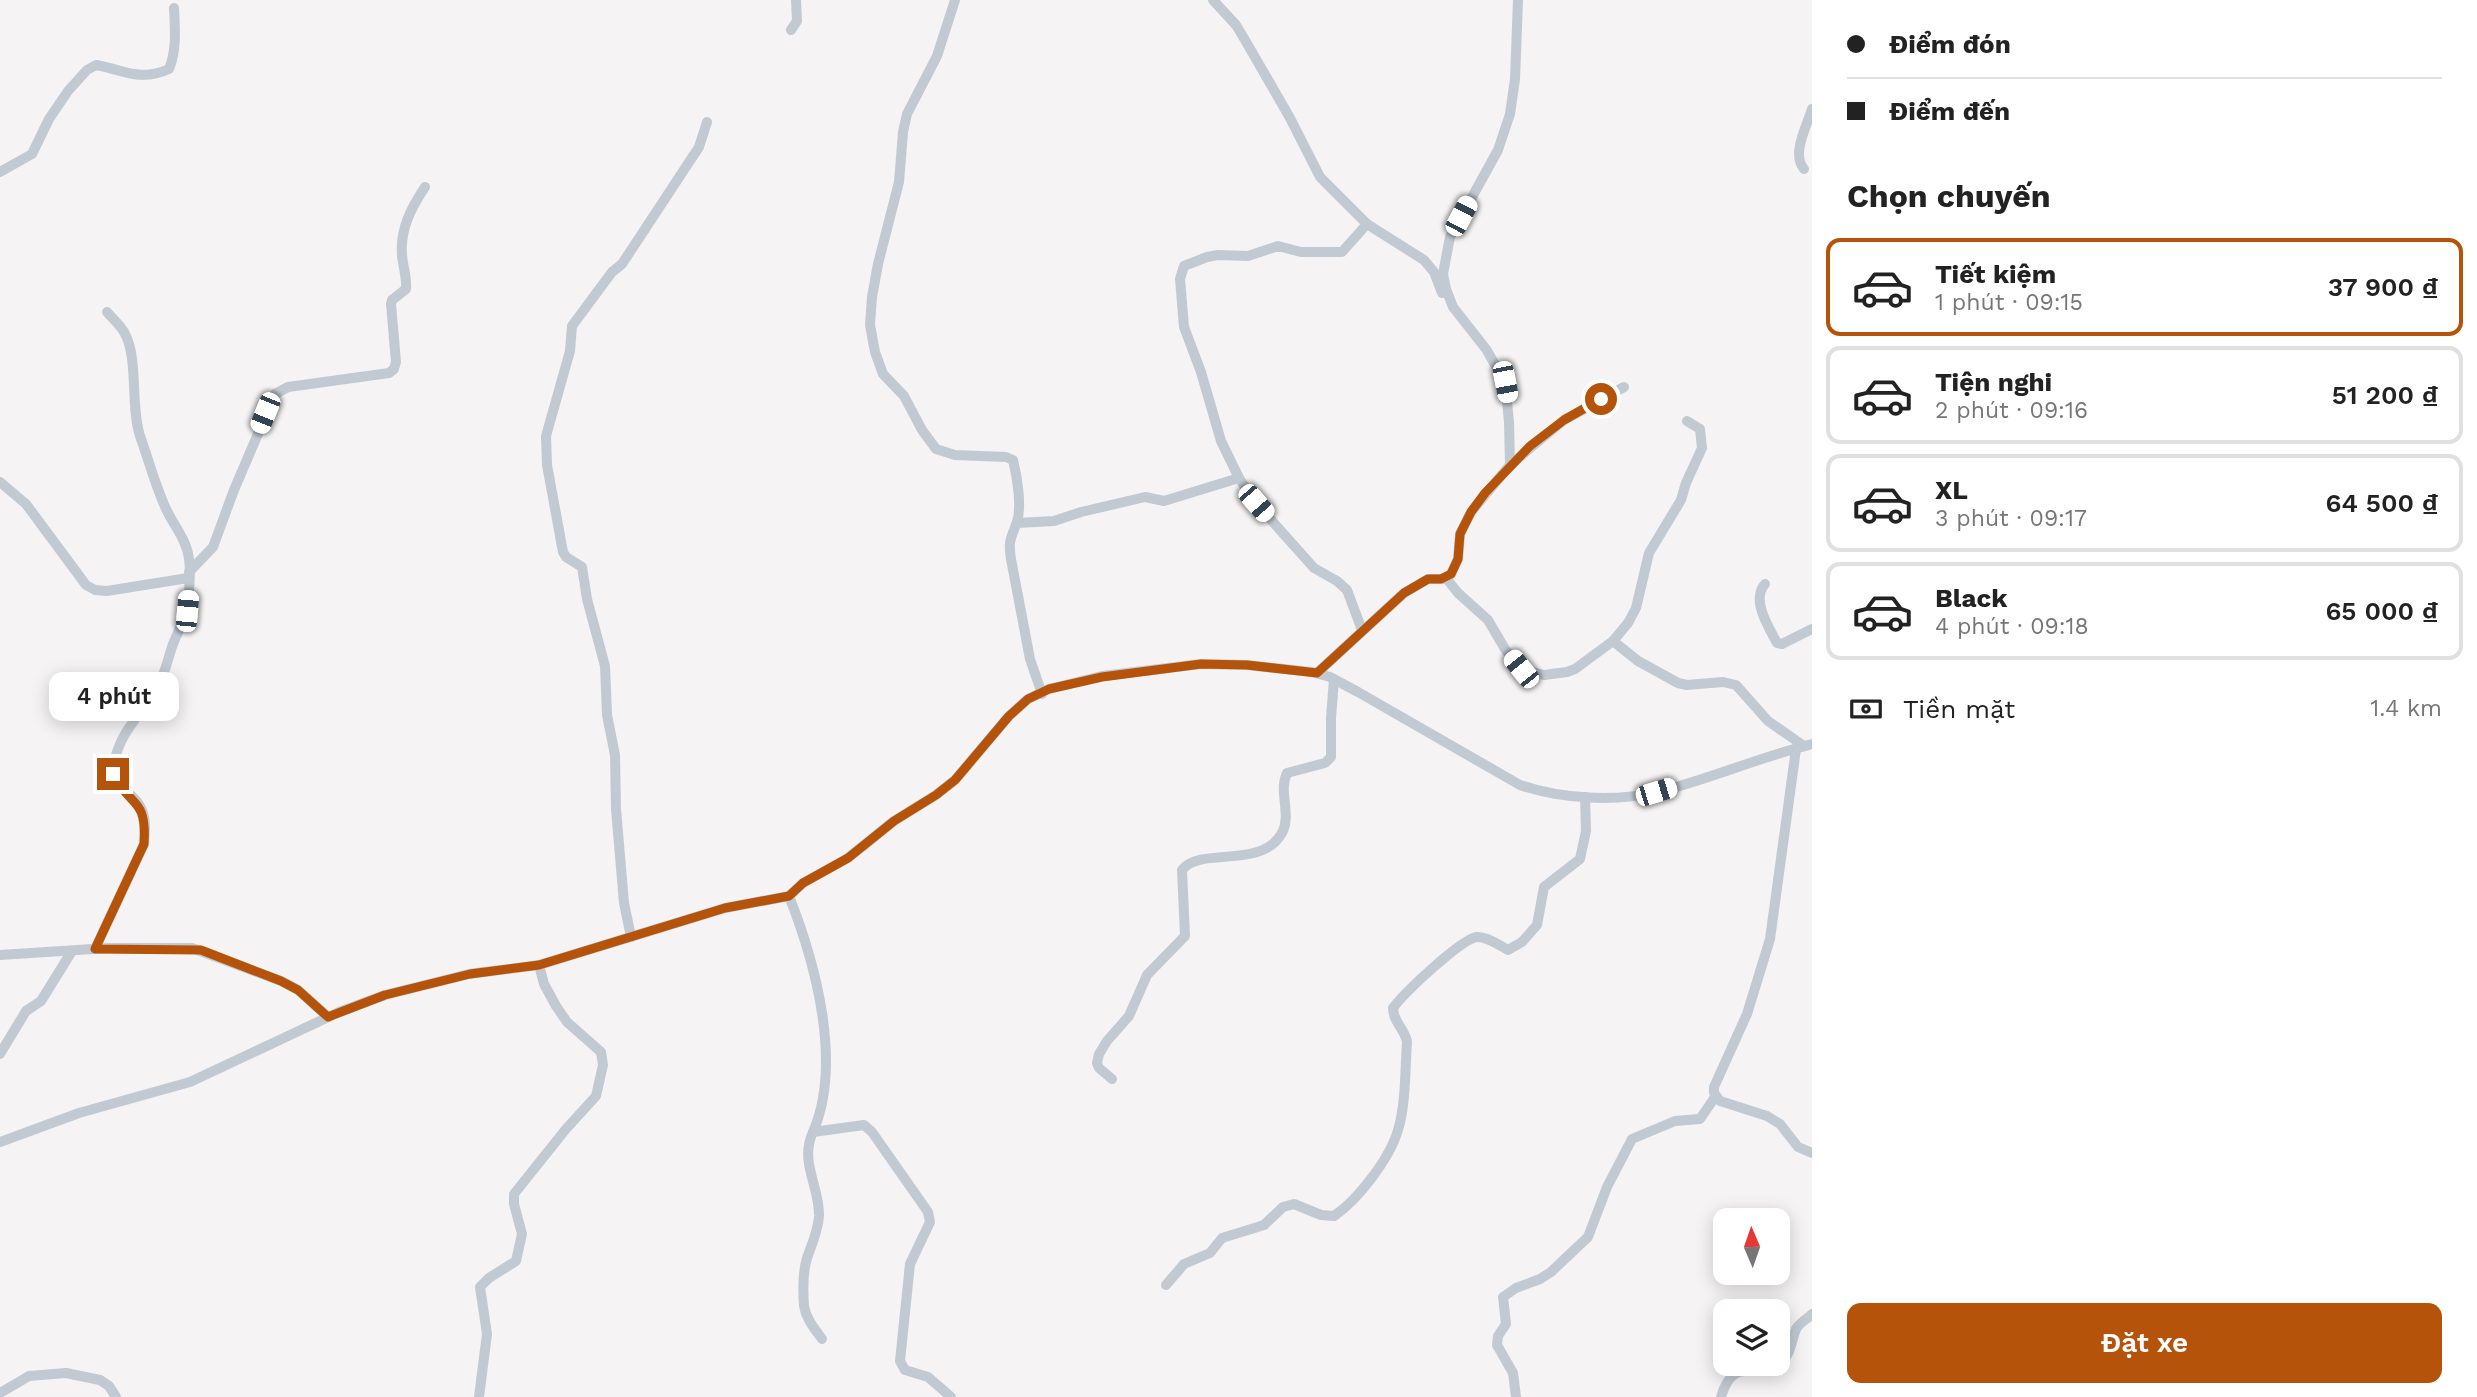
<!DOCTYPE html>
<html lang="vi">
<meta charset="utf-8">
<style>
:root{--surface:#fff;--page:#f6f6f6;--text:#222;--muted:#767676;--line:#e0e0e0;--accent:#b45309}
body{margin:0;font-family:"Work Sans",sans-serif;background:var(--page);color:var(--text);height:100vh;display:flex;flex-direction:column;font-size:26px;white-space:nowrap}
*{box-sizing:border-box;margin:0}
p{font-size:23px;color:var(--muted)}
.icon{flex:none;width:38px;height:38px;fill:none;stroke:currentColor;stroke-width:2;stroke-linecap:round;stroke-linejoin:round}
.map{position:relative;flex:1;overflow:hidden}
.details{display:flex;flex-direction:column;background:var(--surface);width:665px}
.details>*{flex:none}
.banner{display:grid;align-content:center;height:154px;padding:0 35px;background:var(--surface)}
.needle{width:46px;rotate:358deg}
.buttons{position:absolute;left:1713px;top:1208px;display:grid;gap:14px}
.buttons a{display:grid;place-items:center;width:77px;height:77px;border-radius:14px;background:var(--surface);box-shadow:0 4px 18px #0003;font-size:35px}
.end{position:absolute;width:32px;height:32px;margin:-16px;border:9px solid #b45309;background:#fff;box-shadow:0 0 0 4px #fff}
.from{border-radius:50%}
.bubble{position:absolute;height:49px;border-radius:14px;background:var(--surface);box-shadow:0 4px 18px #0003;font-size:23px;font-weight:600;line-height:49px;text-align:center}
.car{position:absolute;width:21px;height:42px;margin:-21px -10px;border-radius:9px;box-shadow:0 0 5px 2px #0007;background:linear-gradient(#fff 24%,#345 0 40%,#fff 0 76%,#345 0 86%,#fff 0)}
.banner b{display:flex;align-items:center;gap:24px;height:66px;font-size:26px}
.banner b+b{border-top:2px solid var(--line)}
.banner i{width:18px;height:18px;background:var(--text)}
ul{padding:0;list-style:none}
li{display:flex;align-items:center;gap:21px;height:98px;margin:0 14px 10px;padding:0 21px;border:4px solid var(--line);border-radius:14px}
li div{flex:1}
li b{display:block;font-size:26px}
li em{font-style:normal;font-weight:600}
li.active{border-color:var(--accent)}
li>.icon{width:63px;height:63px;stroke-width:1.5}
h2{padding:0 35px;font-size:32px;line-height:84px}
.pay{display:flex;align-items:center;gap:18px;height:77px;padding:0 35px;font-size:26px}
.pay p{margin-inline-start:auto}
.button{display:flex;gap:14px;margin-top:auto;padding:14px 35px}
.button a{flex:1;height:80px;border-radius:14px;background:var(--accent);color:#fff;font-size:28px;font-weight:600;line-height:80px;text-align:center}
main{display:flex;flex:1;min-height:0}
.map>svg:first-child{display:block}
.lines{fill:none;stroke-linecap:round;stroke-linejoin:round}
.street{stroke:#c1cad2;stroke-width:10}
.route{stroke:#b45309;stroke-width:9}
</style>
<main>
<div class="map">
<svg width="1812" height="1397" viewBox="0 0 1812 1397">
<rect width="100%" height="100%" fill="#f5f3f3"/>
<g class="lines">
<g class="street">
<path d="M955,0L937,56L907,114L903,132L899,182L878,264L872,297L870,325L875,352L883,374L904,396L922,430L936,449L955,455L1006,457L1013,460C1017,476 1022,506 1017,522C1011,539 1008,540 1011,559L1030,659L1042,694"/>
<path d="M1213,0L1236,25L1245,40L1290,118L1320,177L1367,224L1424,260L1434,272L1442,293"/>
<path d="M791,30L797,21L796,0"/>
<path d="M1804,169C1791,154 1807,126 1812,109"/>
<path d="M0,172L32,154L49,119L68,91L87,70L96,65C124,70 140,82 169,69C177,50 175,28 174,8"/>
<path d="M1510,465L1564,420L1624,387"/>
<path d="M0,482L26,504L86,585L95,590L107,591L188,578"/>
<path d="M1017,523L1054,521L1081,512L1145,497L1164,501L1239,478"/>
<path d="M189,572L213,547L234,490L275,394L288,387L389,373L394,369L396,362L391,304L392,300L406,289C407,277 403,267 402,255C400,229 411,208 425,187"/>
<path d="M1442,579L1446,578L1458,593L1488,620L1505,649L1521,669L1544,675L1567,672L1575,669L1613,641L1628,623L1636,608L1649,553L1681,500L1686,483L1702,448L1700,429L1687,421"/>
<path d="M1765,584C1751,600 1768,626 1777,643L1782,644L1812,629"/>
<path d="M1362,630L1347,590L1337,581L1314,568L1256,503L1239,478L1221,441L1201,372L1184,327L1180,279L1184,266L1207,257L1218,255L1248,256L1278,246L1301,252H1342L1367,224"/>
<path d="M1613,641L1638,661L1678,683L1687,685L1723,682L1736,685L1768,721L1804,746"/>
<path d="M1317,673L1404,593L1428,579H1442L1451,574L1458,559L1460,534L1471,512L1510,465L1509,422L1505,382L1486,349L1453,307L1446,289L1443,274L1450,237L1498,150L1510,114L1515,79L1518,0"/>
<path d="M1796,749L1770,939L1747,1014L1714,1087V1093L1720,1101L1767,1116L1780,1124L1798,1147L1812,1153"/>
<path d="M789,896C815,962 843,1063 813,1132L864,1125L872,1132L928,1212L930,1222L910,1264L900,1361L905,1370L928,1377L951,1397"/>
<path d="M631,937L624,903L616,809L615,755L607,715L605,666L587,599L582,567L566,557L563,552L547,465L546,436L570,351L572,326L612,272L622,264L699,147L707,122"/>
<path d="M95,949L144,844C145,830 147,815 138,803C128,789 112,785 114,765C118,734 140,716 155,691C164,678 167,662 172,647C176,635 183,624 186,612C189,601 191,571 189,559C187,541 175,527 167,511C156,488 149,461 140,436C130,406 139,357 124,332C120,325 112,318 107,312"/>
<path d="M0,955L108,948H192L281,981L298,990L328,1017"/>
<path d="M0,1054L26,1011L41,1001L72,951"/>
<path d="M1112,1079L1099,1068L1097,1063L1099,1054L1107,1041L1129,1016L1147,975L1185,936L1182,870C1201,846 1261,870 1282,833C1292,814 1278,792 1287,773L1325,763L1331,757V718L1334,679"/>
<path d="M813,1132C799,1162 820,1187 819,1216C818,1231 812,1244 807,1258C803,1271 803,1292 804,1306C806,1319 815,1329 822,1339"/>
<path d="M0,1142L79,1113L190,1082L339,1012L385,995L469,974L539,965L725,908L789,896L803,883L848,858L894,821L936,795L955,780L1009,716L1028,699L1049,689L1102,676L1201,664L1247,665L1312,672L1330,677L1358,692L1520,785C1561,799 1615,802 1658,792C1710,779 1760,757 1812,744"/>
<path d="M1166,1285L1184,1264L1210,1253L1222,1238L1264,1225L1283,1207L1294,1204L1321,1215L1334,1216C1358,1200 1390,1158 1398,1130C1406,1104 1405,1069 1407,1042C1405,1029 1393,1022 1393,1008C1404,993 1461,939 1477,937C1488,937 1499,945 1508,950L1522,942L1537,925L1544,887L1580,859L1586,831L1585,797"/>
<path d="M0,1393L29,1376L66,1373L100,1380L109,1386L116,1397"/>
<path d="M479,1397L487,1334L480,1287L489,1278L516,1261L522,1234L514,1204V1194L566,1129L596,1096L603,1065L601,1052L567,1022L556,1006L544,984L539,965"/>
<path d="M1516,1397L1513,1373L1497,1345L1498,1336L1506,1324L1503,1297L1516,1288L1540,1279L1551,1272L1588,1237L1607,1187L1632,1139L1675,1121L1700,1119L1715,1097"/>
<path d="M1721,1397C1733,1355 1756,1379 1779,1364C1791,1356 1791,1342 1796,1329C1799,1323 1807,1319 1812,1314"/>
</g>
</g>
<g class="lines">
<path class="route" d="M113,774C130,808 147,796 144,844L95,949L201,950L281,981L298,990L328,1017L385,995L470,974L539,965L725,908L789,896L803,883L848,858L894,821L936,795L955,780L1009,716L1028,699L1049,689L1102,677L1201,664L1247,665L1317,673L1404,593L1428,579H1441L1451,574L1458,559L1460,534L1471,512L1485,493L1530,446L1564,420L1601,399"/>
</g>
</svg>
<div class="buttons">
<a><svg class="needle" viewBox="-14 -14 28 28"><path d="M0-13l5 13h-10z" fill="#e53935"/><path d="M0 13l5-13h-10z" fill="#767676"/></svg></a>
<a><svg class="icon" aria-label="layers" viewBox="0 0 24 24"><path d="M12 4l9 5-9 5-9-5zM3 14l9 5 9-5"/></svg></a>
</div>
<i class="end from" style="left:1601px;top:399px"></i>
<i class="end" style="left:113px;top:774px"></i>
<div class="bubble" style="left:49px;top:672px;width:130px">4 phút</div>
<i class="car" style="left:1461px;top:216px;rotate:28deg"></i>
<i class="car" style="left:1505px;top:382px;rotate:169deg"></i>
<i class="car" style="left:265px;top:413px;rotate:202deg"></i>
<i class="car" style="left:1256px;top:503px;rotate:139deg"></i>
<i class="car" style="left:187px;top:611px;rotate:5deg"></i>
<i class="car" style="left:1521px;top:669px;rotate:321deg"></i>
<i class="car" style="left:1656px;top:792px;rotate:73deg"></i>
</div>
<section class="details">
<div class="banner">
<b><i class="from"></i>Điểm đón</b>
<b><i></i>Điểm đến</b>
</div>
<h2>Chọn chuyến</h2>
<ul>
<li class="active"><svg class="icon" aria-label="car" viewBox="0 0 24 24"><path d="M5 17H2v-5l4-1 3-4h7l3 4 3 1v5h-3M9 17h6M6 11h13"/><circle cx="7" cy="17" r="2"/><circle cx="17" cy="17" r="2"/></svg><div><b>Tiết kiệm</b><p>1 phút · 09:15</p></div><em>37 900 ₫</em></li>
<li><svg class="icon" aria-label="car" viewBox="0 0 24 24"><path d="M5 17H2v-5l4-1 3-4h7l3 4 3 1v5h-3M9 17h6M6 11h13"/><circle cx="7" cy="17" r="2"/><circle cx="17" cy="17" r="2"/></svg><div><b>Tiện nghi</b><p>2 phút · 09:16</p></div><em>51 200 ₫</em></li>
<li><svg class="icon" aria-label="car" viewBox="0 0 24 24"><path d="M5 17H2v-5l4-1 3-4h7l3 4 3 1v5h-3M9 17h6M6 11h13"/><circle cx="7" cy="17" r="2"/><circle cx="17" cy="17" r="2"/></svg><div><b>XL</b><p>3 phút · 09:17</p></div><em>64 500 ₫</em></li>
<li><svg class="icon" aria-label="car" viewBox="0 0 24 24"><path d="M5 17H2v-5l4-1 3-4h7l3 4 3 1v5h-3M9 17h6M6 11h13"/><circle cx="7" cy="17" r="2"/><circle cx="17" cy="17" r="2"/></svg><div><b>Black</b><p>4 phút · 09:18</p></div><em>65 000 ₫</em></li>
</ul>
<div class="pay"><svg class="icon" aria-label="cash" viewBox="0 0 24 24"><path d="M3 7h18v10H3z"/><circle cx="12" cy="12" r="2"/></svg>Tiền mặt<p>1.4 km</p></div>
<div class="button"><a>Đặt xe</a></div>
</section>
</main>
